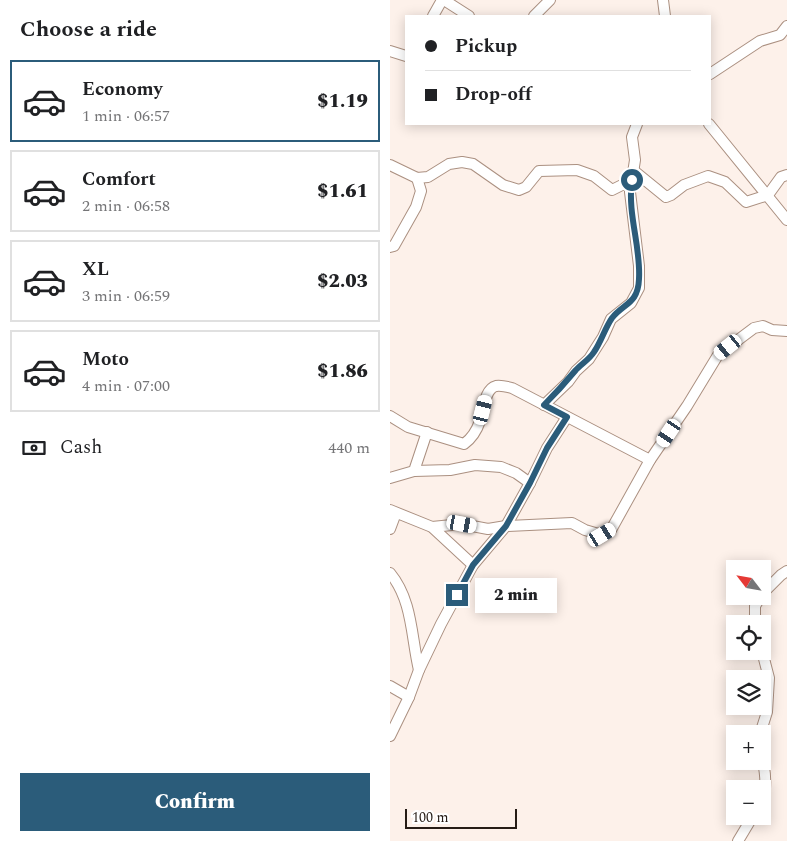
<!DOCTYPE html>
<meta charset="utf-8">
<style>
:root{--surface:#fff;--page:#f6f6f6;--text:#202124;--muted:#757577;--line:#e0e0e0;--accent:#2b5c7a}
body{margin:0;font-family:Spectral,serif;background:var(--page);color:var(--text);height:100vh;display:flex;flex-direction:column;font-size:19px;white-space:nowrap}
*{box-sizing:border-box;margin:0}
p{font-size:16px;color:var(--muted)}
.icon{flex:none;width:28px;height:28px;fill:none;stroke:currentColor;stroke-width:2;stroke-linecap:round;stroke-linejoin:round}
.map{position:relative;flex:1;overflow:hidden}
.sheet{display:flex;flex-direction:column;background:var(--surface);width:390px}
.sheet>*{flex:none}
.banner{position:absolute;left:15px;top:15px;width:306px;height:110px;border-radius:0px;box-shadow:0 2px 12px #0003;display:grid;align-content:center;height:110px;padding:0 20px;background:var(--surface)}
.needle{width:32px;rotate:301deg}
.controls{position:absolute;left:336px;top:560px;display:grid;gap:10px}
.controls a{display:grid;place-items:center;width:45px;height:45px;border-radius:0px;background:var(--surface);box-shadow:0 2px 12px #0003;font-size:25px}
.scale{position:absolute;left:15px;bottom:12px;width:112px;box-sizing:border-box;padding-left:5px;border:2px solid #261c16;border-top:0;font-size:14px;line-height:18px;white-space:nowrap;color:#261c16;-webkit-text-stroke:4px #fff;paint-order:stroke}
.end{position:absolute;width:22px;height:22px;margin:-11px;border:6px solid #2b5c7a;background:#fff;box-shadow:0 0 0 2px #fff}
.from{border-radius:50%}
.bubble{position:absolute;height:35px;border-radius:0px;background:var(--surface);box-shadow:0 2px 12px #0003;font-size:16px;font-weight:800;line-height:35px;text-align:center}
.car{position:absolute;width:15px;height:30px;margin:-15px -8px;border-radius:6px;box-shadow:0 0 4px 1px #0007;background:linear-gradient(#fff 24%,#345 0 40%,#fff 0 76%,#345 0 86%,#fff 0)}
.banner b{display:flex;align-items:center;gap:18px;height:48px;font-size:19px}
.banner b+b{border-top:1px solid var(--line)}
.banner i{width:12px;height:12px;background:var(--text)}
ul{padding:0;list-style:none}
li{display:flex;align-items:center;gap:15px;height:82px;margin:0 10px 8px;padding:0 10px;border:2px solid var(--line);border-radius:0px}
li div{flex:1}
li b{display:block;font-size:19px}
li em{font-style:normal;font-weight:800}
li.on{border-color:var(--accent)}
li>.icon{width:45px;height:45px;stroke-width:1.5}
h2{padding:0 20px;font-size:22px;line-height:60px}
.pay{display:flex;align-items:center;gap:12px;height:55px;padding:0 20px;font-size:19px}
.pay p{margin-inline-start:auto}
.primary-button{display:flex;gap:10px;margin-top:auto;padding:10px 20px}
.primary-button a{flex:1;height:58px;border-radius:0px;background:var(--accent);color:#fff;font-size:20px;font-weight:800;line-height:58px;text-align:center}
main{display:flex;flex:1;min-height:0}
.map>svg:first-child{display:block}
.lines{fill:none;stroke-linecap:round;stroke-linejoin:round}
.minor-casing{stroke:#ab9081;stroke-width:12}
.minor{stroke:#fff;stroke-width:10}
.route{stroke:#2b5c7a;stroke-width:6}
</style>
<main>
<section class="sheet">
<h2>Choose a ride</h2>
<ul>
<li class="on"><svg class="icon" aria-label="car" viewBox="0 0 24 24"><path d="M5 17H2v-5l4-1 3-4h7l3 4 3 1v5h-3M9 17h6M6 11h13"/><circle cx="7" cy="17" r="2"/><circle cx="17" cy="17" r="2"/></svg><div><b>Economy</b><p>1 min · 06:57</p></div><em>$1.19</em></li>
<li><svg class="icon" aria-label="car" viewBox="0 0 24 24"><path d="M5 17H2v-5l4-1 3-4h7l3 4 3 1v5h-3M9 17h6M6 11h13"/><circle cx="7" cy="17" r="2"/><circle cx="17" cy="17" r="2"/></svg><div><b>Comfort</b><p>2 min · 06:58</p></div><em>$1.61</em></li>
<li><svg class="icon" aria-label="car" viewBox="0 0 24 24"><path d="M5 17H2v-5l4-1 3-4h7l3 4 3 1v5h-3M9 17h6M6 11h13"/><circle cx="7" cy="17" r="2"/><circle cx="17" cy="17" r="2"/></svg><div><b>XL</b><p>3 min · 06:59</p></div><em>$2.03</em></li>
<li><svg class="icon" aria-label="car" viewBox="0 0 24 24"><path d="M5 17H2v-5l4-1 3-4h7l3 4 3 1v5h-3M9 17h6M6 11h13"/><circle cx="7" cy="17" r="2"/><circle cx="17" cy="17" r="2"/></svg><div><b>Moto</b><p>4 min · 07:00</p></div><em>$1.86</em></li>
</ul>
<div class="pay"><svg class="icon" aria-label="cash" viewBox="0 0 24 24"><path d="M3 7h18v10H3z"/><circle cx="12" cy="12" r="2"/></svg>Cash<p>440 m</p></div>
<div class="primary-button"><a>Confirm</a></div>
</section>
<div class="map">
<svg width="397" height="841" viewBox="0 0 397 841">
<rect width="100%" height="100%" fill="#fdf1ea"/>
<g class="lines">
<defs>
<g id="minor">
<path d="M54,0L79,16"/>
<path d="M273,0L275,16"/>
<path d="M43,16L52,0"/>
<path d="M144,16L160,0"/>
<path d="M0,51L16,56"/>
<path d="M320,74L370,41L390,35L397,26"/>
<path d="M319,124L397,220"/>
<path d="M0,165L27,178L38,177L59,164L72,162L83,164L113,185L129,190L136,187L149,171L187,170L204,176L222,190L242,180"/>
<path d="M244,171L276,197L281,195L294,185L318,176L335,182L356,202L378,195L391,177L397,175"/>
<path d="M0,247L4,246L26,207L31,191L27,178"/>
<path d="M154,405L178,382L186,371L199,359L213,337L221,319L241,303L249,288V266L240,192L245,160L242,137L247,124"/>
<path d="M0,416L18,427L74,444C81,439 87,430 90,421C94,411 94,389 106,386C111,385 118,387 122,388L260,460"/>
<path d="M24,471L60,470L85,465L111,467L126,473L140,483"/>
<path d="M0,478L24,471L37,432"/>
<path d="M0,510L42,527L83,565"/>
<path d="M42,527L72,524L98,529L116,526L182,523L195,530L212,535L221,530L226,521L260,460L297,406L328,355L364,328L373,326L382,330L397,331"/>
<path d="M0,529L6,513"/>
<path d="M0,573C23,601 21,637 29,670"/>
<path d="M372,594L391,575L397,571"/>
<path d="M365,624V606L371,596"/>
<path d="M0,686L19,697"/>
<path d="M370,734L377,712L379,678L372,651"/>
<path d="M0,736L19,697L29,670L51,624L83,565L116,526L140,483L157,448L177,417"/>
<path d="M372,757C375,770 378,787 372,800"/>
<path d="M348,841L363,816"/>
</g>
</defs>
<use href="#minor" class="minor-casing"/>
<use href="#minor" class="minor"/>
</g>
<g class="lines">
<path class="route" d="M67,595L83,565L116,526L140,483L157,448L177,417L154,405C165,394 175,383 185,371C191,364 199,360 204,352C211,342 215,328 222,318C234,303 248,304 249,279C251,246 237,214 242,180"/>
</g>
</svg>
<div class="controls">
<a><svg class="needle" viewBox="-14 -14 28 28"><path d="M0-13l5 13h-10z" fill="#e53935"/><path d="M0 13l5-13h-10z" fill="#757577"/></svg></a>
<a><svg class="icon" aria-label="locate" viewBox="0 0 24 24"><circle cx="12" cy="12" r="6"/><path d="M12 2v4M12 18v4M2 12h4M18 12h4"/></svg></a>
<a><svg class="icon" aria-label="layers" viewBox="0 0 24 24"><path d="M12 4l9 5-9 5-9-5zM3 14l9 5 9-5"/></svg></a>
<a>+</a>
<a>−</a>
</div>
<div class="scale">100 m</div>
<i class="end from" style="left:242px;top:180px"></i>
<i class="end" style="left:67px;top:595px"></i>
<div class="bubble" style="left:85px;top:578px;width:82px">2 min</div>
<i class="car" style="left:338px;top:347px;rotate:231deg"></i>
<i class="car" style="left:93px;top:410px;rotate:14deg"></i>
<i class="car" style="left:279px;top:433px;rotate:214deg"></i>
<i class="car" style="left:72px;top:524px;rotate:100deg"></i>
<i class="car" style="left:212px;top:535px;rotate:59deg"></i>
<div class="banner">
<b><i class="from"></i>Pickup</b>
<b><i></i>Drop-off</b>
</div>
</div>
</main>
